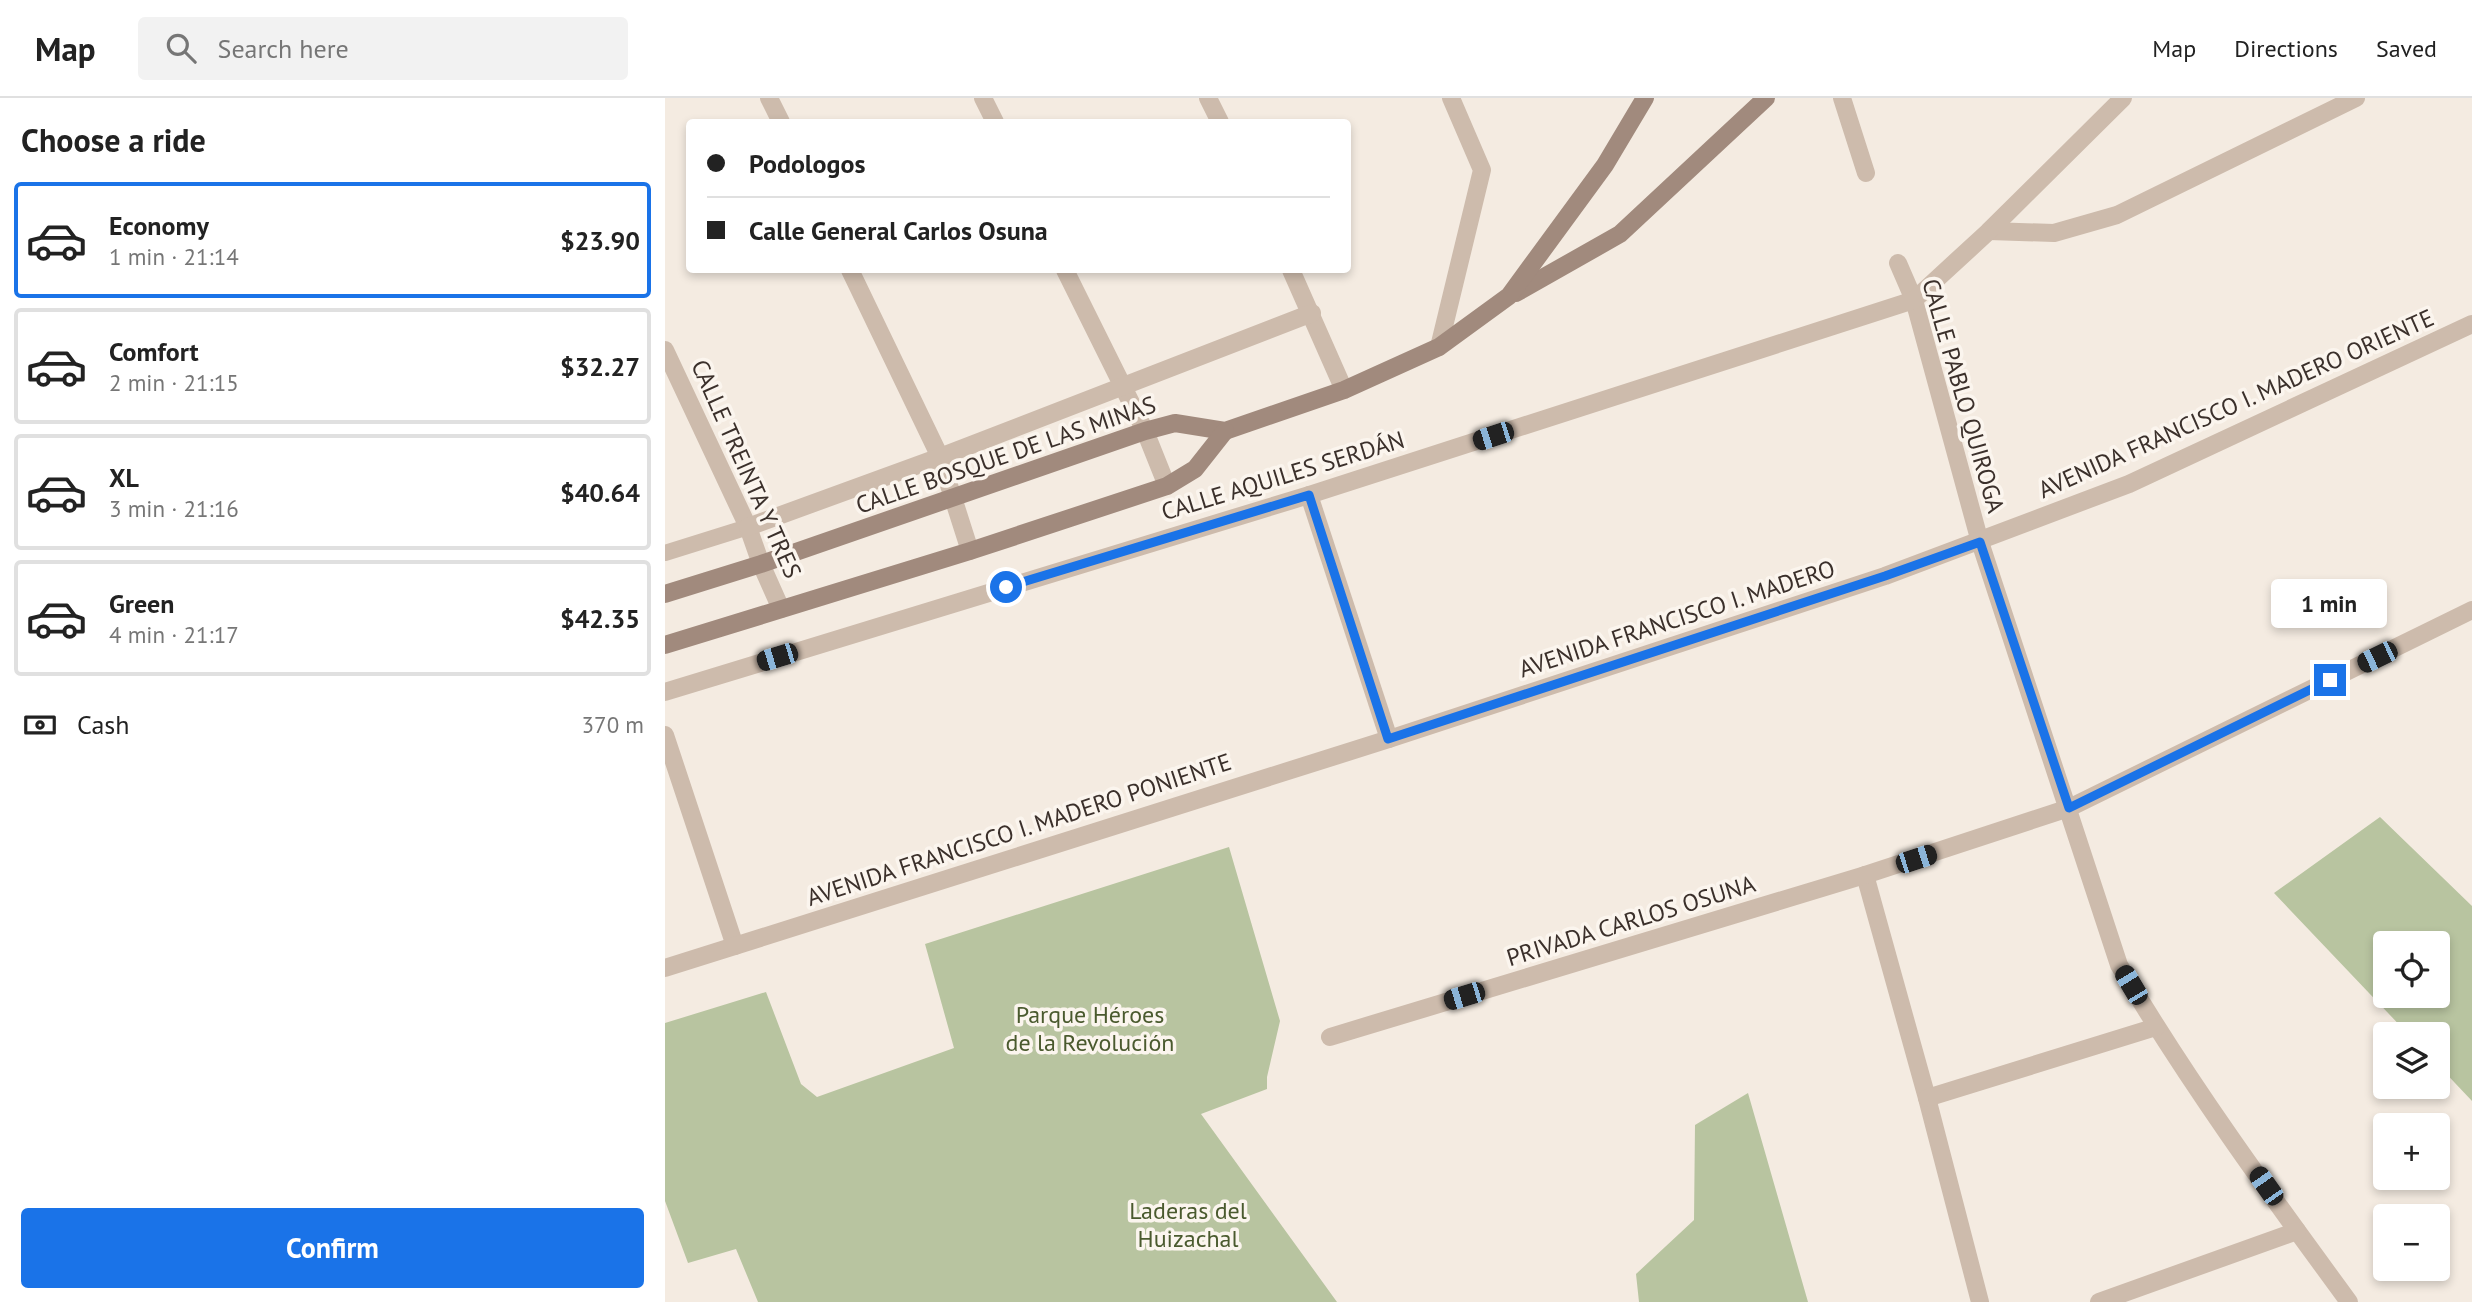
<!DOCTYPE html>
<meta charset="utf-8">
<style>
:root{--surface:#fff;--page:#f2f2f2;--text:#222;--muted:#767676;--line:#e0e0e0;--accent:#1a73e8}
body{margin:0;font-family:"PT Sans",sans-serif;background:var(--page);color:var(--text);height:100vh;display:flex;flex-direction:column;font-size:26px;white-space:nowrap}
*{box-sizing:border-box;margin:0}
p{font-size:23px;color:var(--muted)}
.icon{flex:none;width:38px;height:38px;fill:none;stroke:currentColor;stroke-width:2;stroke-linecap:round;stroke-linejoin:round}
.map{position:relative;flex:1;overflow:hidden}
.sheet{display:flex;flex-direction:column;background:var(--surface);width:665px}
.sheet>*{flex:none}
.hud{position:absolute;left:21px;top:21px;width:665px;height:154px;border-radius:7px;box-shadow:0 4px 10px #0003;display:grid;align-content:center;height:154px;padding:0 21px;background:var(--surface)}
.buttons{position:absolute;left:1708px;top:833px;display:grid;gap:14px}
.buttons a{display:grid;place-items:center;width:77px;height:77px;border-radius:7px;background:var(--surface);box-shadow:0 4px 10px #0003;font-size:35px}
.end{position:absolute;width:32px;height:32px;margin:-16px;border:9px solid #1a73e8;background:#fff;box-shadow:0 0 0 4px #fff}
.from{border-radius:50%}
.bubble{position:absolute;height:49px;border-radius:7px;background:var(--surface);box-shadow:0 4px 10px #0003;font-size:23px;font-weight:700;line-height:49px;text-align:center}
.car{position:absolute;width:21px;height:42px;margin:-21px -10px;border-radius:9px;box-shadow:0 0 5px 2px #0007;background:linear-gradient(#222 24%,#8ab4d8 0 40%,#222 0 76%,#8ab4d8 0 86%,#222 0)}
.hud b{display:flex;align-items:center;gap:24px;height:66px;font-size:26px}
.hud b+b{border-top:2px solid var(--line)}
.hud i{width:18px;height:18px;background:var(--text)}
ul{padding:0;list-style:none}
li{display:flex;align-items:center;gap:21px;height:116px;margin:0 14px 10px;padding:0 7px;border:4px solid var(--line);border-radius:7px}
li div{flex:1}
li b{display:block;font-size:26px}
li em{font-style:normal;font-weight:700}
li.selected{border-color:var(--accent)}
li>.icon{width:63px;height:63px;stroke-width:1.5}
h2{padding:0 21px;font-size:32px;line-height:84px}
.pay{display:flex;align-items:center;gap:18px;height:77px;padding:0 21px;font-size:26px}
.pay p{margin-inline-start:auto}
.action{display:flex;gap:14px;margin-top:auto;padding:14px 21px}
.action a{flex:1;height:80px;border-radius:7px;background:var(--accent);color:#fff;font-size:28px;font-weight:700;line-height:80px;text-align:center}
header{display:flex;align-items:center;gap:42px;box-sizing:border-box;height:98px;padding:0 35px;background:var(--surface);border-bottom:2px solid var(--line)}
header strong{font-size:33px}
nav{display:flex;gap:38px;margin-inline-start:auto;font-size:24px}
.search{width:490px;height:63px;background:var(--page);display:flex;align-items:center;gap:18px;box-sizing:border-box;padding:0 24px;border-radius:7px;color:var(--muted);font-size:26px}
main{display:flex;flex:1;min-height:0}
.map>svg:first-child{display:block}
.green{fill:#b8c4a0;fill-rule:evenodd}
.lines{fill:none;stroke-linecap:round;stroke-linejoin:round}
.lane{stroke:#cdbbac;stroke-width:16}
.street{stroke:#cdbbac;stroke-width:18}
.secondary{stroke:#a18a7d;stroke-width:18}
.route{stroke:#1a73e8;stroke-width:9}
.labels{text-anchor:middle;stroke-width:7;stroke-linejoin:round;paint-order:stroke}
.street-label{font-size:24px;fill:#3b302b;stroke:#fbf5ee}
.park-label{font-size:24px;fill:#4a5a2e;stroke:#fbf5ee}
</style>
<header>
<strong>Map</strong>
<div class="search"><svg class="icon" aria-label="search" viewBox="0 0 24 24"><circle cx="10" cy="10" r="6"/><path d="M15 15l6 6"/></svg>Search here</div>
<nav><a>Map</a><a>Directions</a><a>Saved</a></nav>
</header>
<main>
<section class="sheet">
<h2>Choose a ride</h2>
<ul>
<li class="selected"><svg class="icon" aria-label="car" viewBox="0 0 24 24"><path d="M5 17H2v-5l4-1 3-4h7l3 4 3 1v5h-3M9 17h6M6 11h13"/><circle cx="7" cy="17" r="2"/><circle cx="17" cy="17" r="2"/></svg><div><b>Economy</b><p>1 min · 21:14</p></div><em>$23.90</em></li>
<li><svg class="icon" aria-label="car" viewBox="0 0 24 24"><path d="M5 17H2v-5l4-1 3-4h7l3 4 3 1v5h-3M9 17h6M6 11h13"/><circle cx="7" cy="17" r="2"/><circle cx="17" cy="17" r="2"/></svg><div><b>Comfort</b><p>2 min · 21:15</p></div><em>$32.27</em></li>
<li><svg class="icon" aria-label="car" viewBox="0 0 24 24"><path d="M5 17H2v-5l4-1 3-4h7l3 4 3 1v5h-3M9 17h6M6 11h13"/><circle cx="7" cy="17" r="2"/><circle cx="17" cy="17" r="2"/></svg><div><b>XL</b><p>3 min · 21:16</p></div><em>$40.64</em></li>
<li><svg class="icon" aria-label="car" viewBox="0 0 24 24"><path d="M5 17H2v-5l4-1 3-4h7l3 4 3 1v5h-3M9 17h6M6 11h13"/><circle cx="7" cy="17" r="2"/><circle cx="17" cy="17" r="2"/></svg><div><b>Green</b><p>4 min · 21:17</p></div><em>$42.35</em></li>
</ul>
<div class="pay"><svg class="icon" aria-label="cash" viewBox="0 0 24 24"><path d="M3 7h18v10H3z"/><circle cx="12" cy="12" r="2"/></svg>Cash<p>370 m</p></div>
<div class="action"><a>Confirm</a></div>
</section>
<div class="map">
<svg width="1807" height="1204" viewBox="0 0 1807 1204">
<rect width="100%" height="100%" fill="#f4ebe1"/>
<g class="green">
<path d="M1715,719L1807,808V1003L1773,967V936H1743L1609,795ZM1720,845H1773V898H1720Z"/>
<path d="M564,749L615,923L602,979V991L536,1016L672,1204H93L71,1151L23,1165L0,1103V925L101,894L136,986L152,999L289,950L260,846Z"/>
<path d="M1083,995L1143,1204H974L971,1176L1029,1122L1030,1027Z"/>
</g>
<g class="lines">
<path class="lane" d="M0,455L83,429"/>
<g class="street">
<path d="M104,0L116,24"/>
<path d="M318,0L330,24"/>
<path d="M543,0L555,24"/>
<path d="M1177,0L1201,75"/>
<path d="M1324,133L1389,135L1452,117L1691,0"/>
<path d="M1233,165L1249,202L1315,444L1454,867C1523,984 1604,1095 1684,1204"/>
<path d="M185,172L275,359L305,453"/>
<path d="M400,172L480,333L502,388"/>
<path d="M626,172L679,292"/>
<path d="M774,249L817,72L786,0"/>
<path d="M0,252L83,429L96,466L116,511"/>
<path d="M644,397L724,641"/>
<path d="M83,429L275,359L647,215"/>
<path d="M0,594L644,397L1249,202L1324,133L1458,0"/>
<path d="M0,637L70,848"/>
<path d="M1200,777L1262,1000L1315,1204"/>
<path d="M0,870L724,641L1220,478L1464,386L1807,226"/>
<path d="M665,939L1200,777L1404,710L1807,512"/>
<path d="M1262,1000L1491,929"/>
<path d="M1434,1204L1632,1133"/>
</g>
<g class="secondary">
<path d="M851,195L955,136L1101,0"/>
<path d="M0,496L96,466L480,333L510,325L560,333L679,292L774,249L844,198L940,67L980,0"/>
<path d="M0,547L305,453L502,388L530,371L560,333"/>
</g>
</g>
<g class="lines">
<path class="route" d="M341,489L644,397L723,641L1220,478L1315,444L1404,710L1665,582"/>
</g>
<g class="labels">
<g class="street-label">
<text transform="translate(1298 298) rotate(74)" y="8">CALLE PABLO QUIROGA</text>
<text transform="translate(1571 306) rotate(-24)" y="8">AVENIDA FRANCISCO I. MADERO ORIENTE</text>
<text transform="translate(341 357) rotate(-19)" y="8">CALLE BOSQUE DE LAS MINAS</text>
<text transform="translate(81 371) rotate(66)" y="8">CALLE TREINTA Y TRES</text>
<text transform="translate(618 378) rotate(-17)" y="8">CALLE AQUILES SERDÁN</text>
<text transform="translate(1012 521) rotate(-18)" y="8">AVENIDA FRANCISCO I. MADERO</text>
<text transform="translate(354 732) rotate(-18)" y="8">AVENIDA FRANCISCO I. MADERO PONIENTE</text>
<text transform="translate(966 823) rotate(-17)" y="8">PRIVADA CARLOS OSUNA</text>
</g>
<g class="park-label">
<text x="425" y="925">Parque Héroes<tspan x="425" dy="28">de la Revolución</tspan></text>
<text x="523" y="1121">Laderas del<tspan x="523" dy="28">Huizachal</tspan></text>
</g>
</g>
</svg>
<div class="buttons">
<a><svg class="icon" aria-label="locate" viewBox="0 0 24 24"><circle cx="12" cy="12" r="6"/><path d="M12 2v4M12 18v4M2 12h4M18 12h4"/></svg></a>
<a><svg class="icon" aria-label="layers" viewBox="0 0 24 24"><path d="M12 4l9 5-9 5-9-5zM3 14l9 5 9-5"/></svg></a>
<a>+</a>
<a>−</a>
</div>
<i class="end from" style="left:341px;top:489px"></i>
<i class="end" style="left:1665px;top:582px"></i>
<div class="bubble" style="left:1606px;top:481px;width:116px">1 min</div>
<i class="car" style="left:828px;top:338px;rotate:252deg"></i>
<i class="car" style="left:112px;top:559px;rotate:253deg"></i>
<i class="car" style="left:1712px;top:559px;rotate:244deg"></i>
<i class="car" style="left:1251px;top:761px;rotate:72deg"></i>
<i class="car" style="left:1466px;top:887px;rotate:329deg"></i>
<i class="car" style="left:799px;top:898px;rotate:253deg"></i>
<i class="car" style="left:1601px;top:1088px;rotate:325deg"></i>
<div class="hud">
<b><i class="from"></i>Podologos</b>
<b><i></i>Calle General Carlos Osuna</b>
</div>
</div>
</main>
